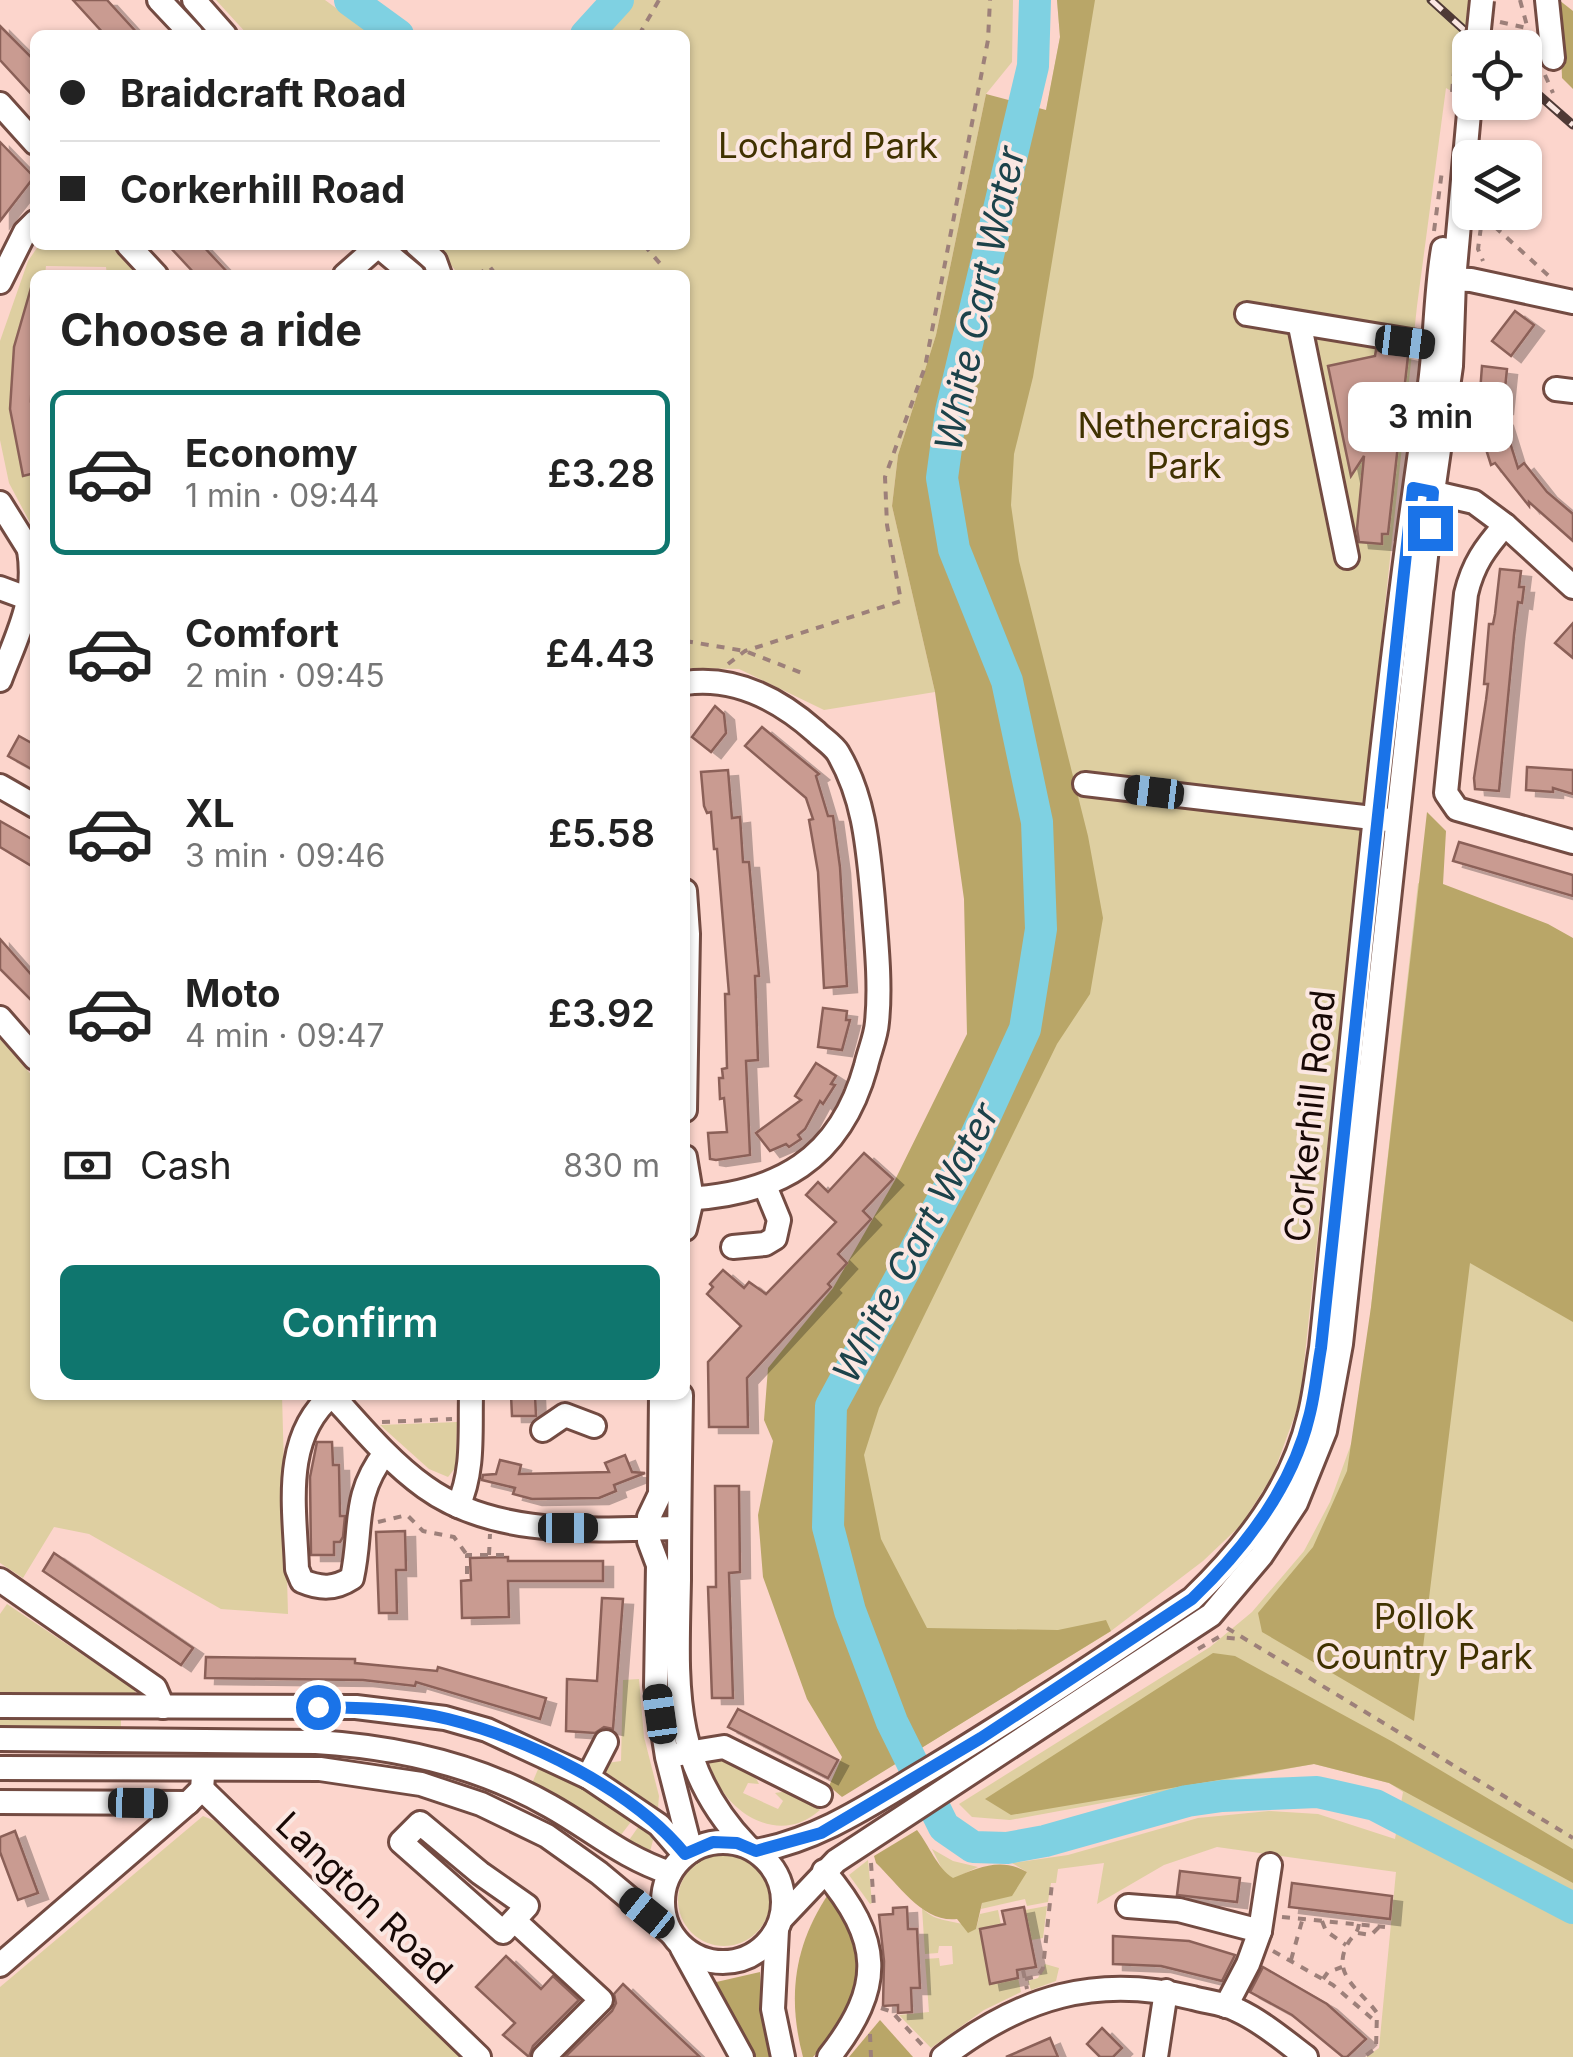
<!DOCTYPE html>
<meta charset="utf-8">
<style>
:root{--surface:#fff;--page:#f2f2f2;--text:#222;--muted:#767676;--line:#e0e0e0;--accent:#0f766e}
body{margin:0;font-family:Inter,sans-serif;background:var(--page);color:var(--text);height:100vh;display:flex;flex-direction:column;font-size:38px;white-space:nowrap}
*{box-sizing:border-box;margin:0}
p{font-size:32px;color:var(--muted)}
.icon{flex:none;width:55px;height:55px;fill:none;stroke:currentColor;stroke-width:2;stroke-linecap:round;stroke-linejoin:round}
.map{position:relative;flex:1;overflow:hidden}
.panel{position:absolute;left:30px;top:270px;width:660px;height:1130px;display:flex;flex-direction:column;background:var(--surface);border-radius:15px;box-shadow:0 2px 8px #0004}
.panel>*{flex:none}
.guide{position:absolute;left:30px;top:30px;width:660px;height:220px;border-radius:15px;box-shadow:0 2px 8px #0004;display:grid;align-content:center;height:220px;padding:0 30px;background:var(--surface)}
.buttons{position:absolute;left:1452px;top:30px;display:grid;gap:20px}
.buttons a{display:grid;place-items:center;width:90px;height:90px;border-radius:15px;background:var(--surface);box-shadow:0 2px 8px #0004;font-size:50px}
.end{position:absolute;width:45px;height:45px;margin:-22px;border:12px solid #1a73e8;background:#fff;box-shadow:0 0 0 5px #fff}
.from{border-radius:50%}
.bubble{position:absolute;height:70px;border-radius:15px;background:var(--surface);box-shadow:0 2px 8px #0004;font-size:32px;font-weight:600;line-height:70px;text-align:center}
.car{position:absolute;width:30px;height:60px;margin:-30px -15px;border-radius:12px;box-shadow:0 0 8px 2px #0007;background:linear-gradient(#222 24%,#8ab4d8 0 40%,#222 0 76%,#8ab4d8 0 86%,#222 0)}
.guide b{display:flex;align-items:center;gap:35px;height:95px;font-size:38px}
.guide b+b{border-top:2px solid var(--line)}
.guide i{width:25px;height:25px;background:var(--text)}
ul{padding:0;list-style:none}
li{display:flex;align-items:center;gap:30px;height:165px;margin:0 20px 15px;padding:0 10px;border:5px solid transparent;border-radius:15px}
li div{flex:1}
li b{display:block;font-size:38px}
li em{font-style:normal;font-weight:600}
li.on{border-color:var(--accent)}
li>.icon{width:90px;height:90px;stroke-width:1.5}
h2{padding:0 30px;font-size:45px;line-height:120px}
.pay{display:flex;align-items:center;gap:25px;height:110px;padding:0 30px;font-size:38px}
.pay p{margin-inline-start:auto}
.primary-button{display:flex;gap:20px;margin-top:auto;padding:20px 30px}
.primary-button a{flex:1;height:115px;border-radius:15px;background:var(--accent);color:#fff;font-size:40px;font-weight:600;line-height:115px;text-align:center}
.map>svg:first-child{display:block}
.green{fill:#decfa1;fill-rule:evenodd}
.forest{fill:#b9a668}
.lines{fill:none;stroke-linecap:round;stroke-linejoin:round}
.river{stroke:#7fd1e2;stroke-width:32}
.building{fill:#c99b91;stroke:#8b6158;stroke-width:2.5;filter:url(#shadow)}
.minor-casing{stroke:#734b42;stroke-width:28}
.path{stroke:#9d807a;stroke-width:4;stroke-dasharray:8 8;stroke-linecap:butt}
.minor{stroke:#fff;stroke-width:22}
.rail-casing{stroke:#4f3a36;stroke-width:9}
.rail{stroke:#fbe7e2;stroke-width:5;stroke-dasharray:15;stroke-linecap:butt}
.minor-bridge-casing{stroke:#734b42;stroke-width:28;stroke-linecap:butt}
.minor-bridge{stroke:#fff;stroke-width:22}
.route{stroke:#1a73e8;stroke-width:12}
.labels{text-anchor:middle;stroke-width:8;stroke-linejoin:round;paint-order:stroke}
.park-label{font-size:35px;fill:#403200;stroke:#fbe7e2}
.street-label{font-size:35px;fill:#180906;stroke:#fbe7e2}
.water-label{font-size:38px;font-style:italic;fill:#1c424a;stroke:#fbe7e2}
</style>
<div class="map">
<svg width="1573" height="2057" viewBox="0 0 1573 2057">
<defs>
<filter id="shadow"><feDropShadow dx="10" dy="6" stdDeviation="0" flood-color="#0004"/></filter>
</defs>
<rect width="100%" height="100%" fill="#fcd5cc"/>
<g class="green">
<path d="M216,0H325L373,35H248Z"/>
<path d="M632,0H1013L1012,62L986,94L936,335L898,455L892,506L935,692L824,710L739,669L685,668V275H459L435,245H685V35H605Z"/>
<path d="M1057,0H1469L1462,97L1446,88L1417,306L1300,1401L1273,1475L1241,1525L1203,1561L1111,1631L918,1750L840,1456L1040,1038L978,578L1046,111L1060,37Z"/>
<path d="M39,245H110L137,275H107L106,267L46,266L45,275H35V306L26,304L16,337L35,343V420L33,411L11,416L23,475L35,473V532L9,483L0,440V341L28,261ZM13,359L34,360L32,396L11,395Z"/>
<path d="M1418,883L1573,954V2057H1366L1379,2048L1396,1872L1217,1847L1164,1865L1097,1904L1104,1863L1058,1869L1056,1883H1051L1048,1902L1027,1906L1025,1899L981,1909L982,1903L1027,1872L1012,1863L1068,1855L1198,1818L1269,1811L1318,1814L1395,1839L1403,1792L1389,1783L1314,1764L1010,1820L972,1817L959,1804L1210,1647L1252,1612L1304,1551L1330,1502L1358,1425Z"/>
<path d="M0,1039L35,1079V1395H282L288,1614L221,1609L89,1534L54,1527L23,1578L0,1563Z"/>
<path d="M457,1422L456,1467L448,1477L429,1469L380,1425Z"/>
<path d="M7,1604L135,1690V1693L0,1692V1614Z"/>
<path d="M639,1679L644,1737L659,1796L658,1808L601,1769L607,1763L621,1761L623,1680Z"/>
<path d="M0,1713L121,1714V1731H0Z"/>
<path d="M714,1758C731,1757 752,1768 759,1784L748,1783L743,1793L778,1809L783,1801L775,1793L787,1791L799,1795L820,1810C777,1849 720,1809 709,1761Z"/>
<path d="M541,1762L634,1818L617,1840L531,1786Z"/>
<path d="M203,1816L215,1821L464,2057H0V1987Z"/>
<path d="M641,1823L654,1836L650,1852L646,1853L627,1843Z"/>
<path d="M932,1849L953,1861L978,1867L953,1879L944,1873Z"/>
<circle cx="724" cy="1900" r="46"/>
<path d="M868,1860L872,1903L870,1904L849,1875Z"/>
<path d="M1047,1906L1043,1938L1031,1940L1025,1910Z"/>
<path d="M922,1908C936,1924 957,1919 976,1929L980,1914L998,1910L1001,1925L980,1929L990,1983L1018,1978L1021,1992L984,2010L931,2048L899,2015L929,2012L925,1959L939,1958L940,1966L953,1964L952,1946H939L938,1953L925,1954Z"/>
<path d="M1045,1964L1059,1968L1056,1981L1031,1990L1028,1981L1038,1978Z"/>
</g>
<g class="forest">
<path d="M1057,0H1095L1033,377L1014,454L1011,505L1019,561L1088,836L1103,918L1090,994L1057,1044L879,1408L864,1455L881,1539L927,1628L1058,1630L1106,1620L1111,1631L842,1797L829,1786L842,1757L807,1699L763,1577L758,1515L773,1441L764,1420L768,1368L833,1288L895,1180L967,1034L964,899L935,692L892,506L898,455L936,335L986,94L1046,110L1060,37Z"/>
<path d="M1559,0L1573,11V89L1562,78Z"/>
<path d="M1427,812L1446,831L1443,884L1548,924L1573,938V1322L1470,1263L1414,1721L1262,1632L1258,1613L1313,1547L1347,1471L1371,1307Z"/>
<path d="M1213,1653L1235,1656L1393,1742L1573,1849V1883L1389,1783L1314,1764L1011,1815L985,1799Z"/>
<path d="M917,1830C929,1845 937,1868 953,1878C979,1867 1001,1857 1027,1872L1012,1896L982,1903L976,1929L968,1933L957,1919C923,1923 899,1885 876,1863L874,1856Z"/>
<path d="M829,1893C875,1946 858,2011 813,2057H803C787,1997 794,1945 829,1893Z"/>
<path d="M760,1972L763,2023L771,2057H748L712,1983Z"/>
<path d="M880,2020L913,2057H849Z"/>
</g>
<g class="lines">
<g class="river">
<path d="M350,0L398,35"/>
<path d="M1035,0L1033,66L951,411L942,478L954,549L1007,681L1037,822L1041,929L1025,1029L969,1151L831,1406L828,1527L850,1611L892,1722L944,1827L973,1847L1007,1848L1045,1841L1187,1801L1222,1796L1317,1792L1375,1805L1573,1908"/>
<path d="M586,35L618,0"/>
</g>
</g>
<g class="building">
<path d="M73,0H107L139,35H105Z"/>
<path d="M0,26L35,61V98L0,60Z"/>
<path d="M0,142L34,177L0,221Z"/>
<path d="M168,245H202L230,275H196Z"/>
<path d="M31,288H35L31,402L35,420V473L23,476L10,409L14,347Z"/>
<path d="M1515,311L1534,325L1511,356L1492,341Z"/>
<path d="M1376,350L1408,356L1388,534H1382V544L1359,542L1357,529L1364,456L1351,476L1328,366L1375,356Z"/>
<path d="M1482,366L1507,369L1503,408L1479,406Z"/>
<path d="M1503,420L1518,468L1524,463L1547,492L1573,514V541L1529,502V506L1495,463L1491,465L1479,427Z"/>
<path d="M1500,569L1521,571L1519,587H1524L1522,603L1518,602L1514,635L1499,791L1475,789L1474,778L1486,700L1488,684H1484L1489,624H1493L1495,614Z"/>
<path d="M1573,623V658L1555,643Z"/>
<path d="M715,706L724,714L726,733L711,752L692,737Z"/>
<path d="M762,727L819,774L816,776L828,816H833L840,867L847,986L824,988L818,872L809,820L813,819L806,798L745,746Z"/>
<path d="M19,736L35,745V771L8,756Z"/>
<path d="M1527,767L1573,770V794L1553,788V792L1526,790Z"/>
<path d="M728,770L732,818L740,817L743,862H749L759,976H755L758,1060L746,1061L750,1155L716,1160L710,1159L708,1133L727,1132L724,1098L720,1099L719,1078H723L722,1069L727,1068L725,994H729L717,849H714L711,812L707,813L704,806L701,772Z"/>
<path d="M0,821L35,841V868L0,847Z"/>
<path d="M1459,842L1573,875V896L1453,861Z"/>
<path d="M0,939L35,979V1004L0,969Z"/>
<path d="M823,1008L847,1011L846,1020H850L842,1050L818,1047Z"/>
<path d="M816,1063L836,1076L831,1084L835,1085L823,1104L820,1101L805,1129L798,1135L801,1139L789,1147L786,1144L770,1151L756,1133L801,1100L795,1096Z"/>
<path d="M864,1153L893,1179L863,1211L871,1219L838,1254L847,1263L828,1284L831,1287L747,1378L748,1427H709L708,1362L741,1326L707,1294L713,1287L710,1284L723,1270L744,1288L749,1282L766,1294L836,1222L806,1195L818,1182L828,1192Z"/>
<path d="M511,1395H535L536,1416H512Z"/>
<path d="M317,1442H332L333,1465H339L340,1516H345L343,1537L340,1542H334V1555H311L310,1477Z"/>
<path d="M625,1455L632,1472L645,1473L614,1485L616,1491L599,1498L532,1499L513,1494L515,1488L482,1480L483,1475L496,1474L500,1460L521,1465L519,1474L609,1472L605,1463Z"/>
<path d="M715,1486H739L740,1572L729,1573L733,1698H712L708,1587H716Z"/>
<path d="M405,1531L406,1570H396L397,1613H379L376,1532Z"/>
<path d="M54,1553L193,1648L181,1665L43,1571Z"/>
<path d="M508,1557V1561H603V1581H508L509,1617L462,1618L461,1581L471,1580L470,1558Z"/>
<path d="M602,1598L623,1599L613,1729L604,1727L595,1733L566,1731L567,1679L597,1681Z"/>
<path d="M206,1657L355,1659V1663L437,1671L438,1667L546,1698L540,1719L416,1682L415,1686L363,1680L205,1678Z"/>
<path d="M738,1709L838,1760L828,1778L728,1727Z"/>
<path d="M15,1831L38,1893L18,1900L0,1852V1837Z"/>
<path d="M1180,1871L1240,1878L1237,1902L1177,1895Z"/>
<path d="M1292,1883L1392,1896L1390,1919L1289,1907Z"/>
<path d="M907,1907L908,1929H917L920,1988H911L912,2012L898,2013V2005L883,2006L884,1961L879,1915L893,1914V1908Z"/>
<path d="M1024,1907L1036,1967L1017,1970L1018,1978L990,1984L980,1929L1005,1924L1002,1911Z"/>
<path d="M1113,1936L1189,1941L1235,1955L1222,1981L1161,1966L1113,1964Z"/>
<path d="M506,1956L541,1989L553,1976L579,2000L533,2046L529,2057L503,2035L515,2023L476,1987Z"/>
<path d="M1263,1967L1327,2004L1366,2039L1347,2057H1343L1292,2015L1250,1992Z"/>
<path d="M623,1984L647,2007L700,2057H565L612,2011L616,2003L614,1994Z"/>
<path d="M1102,2028L1122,2048L1113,2057H1100L1087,2044Z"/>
<path d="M1050,2038L1058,2057H1006Z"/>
</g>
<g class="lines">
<defs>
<g id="minor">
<path d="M159,0L192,35"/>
<path d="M194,0L225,35"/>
<path d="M1547,0L1553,58"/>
<path d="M0,104L35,143"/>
<path d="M128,245L156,275"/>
<path d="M377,245L413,275"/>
<path d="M417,245L435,261L440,275"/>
<path d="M345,275L379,245"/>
<path d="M1441,279L1471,280L1573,302"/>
<path d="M0,282L25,232L35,222"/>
<path d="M1247,314L1435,345"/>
<path d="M1300,326L1347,557"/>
<path d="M1556,389L1573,391"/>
<path d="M1422,490L1474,502L1505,525L1573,587"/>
<path d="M0,503L35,559"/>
<path d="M1505,525C1485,548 1473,564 1466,594L1446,793L1457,809L1573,842"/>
<path d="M0,588L35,601"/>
<path d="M0,680C17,635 37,600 29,550"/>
<path d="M685,683C735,676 780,700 816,732C823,739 833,745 838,753C865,799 868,849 873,900C876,939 881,983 877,1022C876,1037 869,1052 866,1066C840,1160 778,1194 685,1199"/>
<path d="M1085,784L1389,820"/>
<path d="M0,786L35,806"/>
<path d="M685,891L688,934L685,1110"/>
<path d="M0,1018L35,1058"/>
<path d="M685,1157L692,1199L685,1229"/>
<path d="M733,1247L765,1244L775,1238L779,1220L765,1186"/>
<path d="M661,1395L660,1494L649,1517V1541L658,1565L656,1686L667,1757L691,1851"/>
<path d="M681,1395C680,1457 679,1518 679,1580C677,1684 669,1765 747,1846"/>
<path d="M543,1430L565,1415L594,1426"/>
<path d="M385,1453C351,1497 363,1529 352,1578C335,1589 321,1589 302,1581L297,1569C295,1509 281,1438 332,1395C361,1427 390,1462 425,1487C497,1539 596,1529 679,1528"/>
<path d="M458,1506C474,1471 470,1433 471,1395"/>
<path d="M0,1580L155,1688L163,1707"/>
<path d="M0,1706L356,1707L445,1718L487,1730L588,1777L659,1825L685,1855"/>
<path d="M0,1739L316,1742C398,1747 478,1765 550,1806C593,1830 622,1857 670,1873"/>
<path d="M675,1755L724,1747L820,1795"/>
<path d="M0,1768L320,1769L421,1784L481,1804L547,1836L599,1873L671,1933"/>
<path d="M588,1777L606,1742"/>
<path d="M202,1789L479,2057"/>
<path d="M0,1802L188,1803"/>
<path d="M420,1823L480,1873L527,1906L503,1932L401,1842Z"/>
<circle cx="723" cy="1902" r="60"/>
<path d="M756,1851C821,1839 872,1803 928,1770C1018,1716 1105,1657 1192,1599C1244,1549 1292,1489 1309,1417C1315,1395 1317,1371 1321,1348C1354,1029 1381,708 1429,391C1436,344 1435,296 1443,249"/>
<path d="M824,1871C882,1940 885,1986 829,2057"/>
<path d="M1128,1906L1179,1910L1260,1931"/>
<path d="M782,1918L836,1861L1211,1615L1261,1556L1296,1503L1325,1431L1341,1344L1433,492L1451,366L1454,280L1470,102"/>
<path d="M515,1921L601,2000L544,2057"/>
<path d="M777,1930L773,2009L783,2057"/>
<path d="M682,1948L742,2057"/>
<path d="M0,1965L188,1803L202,1789L203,1776"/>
<path d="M1226,2006L1248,1964L1260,1931L1270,1865"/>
<path d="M943,2057C1021,1997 1096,1974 1193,1998C1207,2002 1224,2003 1237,2010C1261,2021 1285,2041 1306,2057"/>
<path d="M1156,2057L1166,1991"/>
</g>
</defs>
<use href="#minor" class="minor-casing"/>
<g class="path">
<path d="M1520,0L1529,33"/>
<path d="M1500,22L1527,28"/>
<path d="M639,35L659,0"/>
<path d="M1545,75L1553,93"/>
<path d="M1452,92L1456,52"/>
<path d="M1483,212L1478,249L1483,261"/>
<path d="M1483,216L1550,277"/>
<path d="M1434,231L1442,171"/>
<path d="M644,245L663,267"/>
<path d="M477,275L490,267L496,275"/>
<path d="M685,641L745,651L807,675"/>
<path d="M728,664L745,651L901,601L887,525L885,477L925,367L988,40L990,0"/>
<path d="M382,1422L452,1419"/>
<path d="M378,1522L407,1515L423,1531L454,1537L467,1555"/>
<path d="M489,1555L490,1534"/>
<path d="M467,1574V1555H510"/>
<path d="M1227,1628L1573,1838"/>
<path d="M1198,1649L1219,1637L1240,1639"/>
<path d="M871,1863L874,1908"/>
<path d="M1282,1917L1385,1927"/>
<path d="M1322,1921L1326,1931L1346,1945"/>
<path d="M1359,1924C1357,1936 1352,1935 1347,1945C1331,1976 1362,1991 1377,2013L1376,2048L1364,2057"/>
<path d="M1358,1933L1371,1935L1379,1927"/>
<path d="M1273,1951L1333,1985L1376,2022"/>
<path d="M1291,1960L1302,1921"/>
<path d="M1023,1970L1027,1989"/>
<path d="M1025,1979L1038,1976L1043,1968L1052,1883"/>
<path d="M1323,1979L1328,1972L1342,1967"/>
<path d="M881,2008L892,2012L925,2048"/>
<path d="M870,2034L871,2057"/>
</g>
<use href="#minor" class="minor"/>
<defs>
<g id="rail">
<path d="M1431,0L1484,48"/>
<path d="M1525,83L1573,125"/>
</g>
</defs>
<use href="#rail" class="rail-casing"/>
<use href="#rail" class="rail"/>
<defs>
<path id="minor-bridge" d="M1477,48L1482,0"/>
</defs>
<use href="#minor-bridge" class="minor-bridge-casing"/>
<use href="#minor-bridge" class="minor-bridge"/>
</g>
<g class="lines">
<path class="route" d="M318,1707C361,1708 405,1708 448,1719C528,1739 632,1789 685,1854L713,1842L737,1843L756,1851L821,1833L981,1738L1192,1599C1244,1549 1292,1488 1309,1417C1315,1395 1317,1370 1321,1348L1413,488L1433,492L1430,528"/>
</g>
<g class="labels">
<g class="park-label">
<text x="828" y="158">Lochard Park</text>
<text x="1184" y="438">Nethercraigs<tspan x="1184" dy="40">Park</tspan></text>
<text x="1424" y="1629">Pollok<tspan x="1424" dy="40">Country Park</tspan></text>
</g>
<g class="street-label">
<text transform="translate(1310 1116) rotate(-84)" y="12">Corkerhill Road</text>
<text transform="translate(364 1898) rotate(44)" y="12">Langton Road</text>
</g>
<g class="water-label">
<text transform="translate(980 299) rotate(-78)" y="13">White Cart Water</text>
<text transform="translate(916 1243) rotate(-62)" y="13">White Cart Water</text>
</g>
</g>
</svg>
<div class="buttons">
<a><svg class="icon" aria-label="locate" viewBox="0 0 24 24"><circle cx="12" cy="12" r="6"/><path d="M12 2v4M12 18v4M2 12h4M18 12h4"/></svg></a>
<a><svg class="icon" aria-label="layers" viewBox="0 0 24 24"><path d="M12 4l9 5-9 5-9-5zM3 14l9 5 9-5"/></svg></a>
</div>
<i class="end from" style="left:318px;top:1707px"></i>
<i class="end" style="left:1430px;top:528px"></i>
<div class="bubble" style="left:1348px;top:382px;width:165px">3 min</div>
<i class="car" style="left:1405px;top:342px;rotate:97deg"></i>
<i class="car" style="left:1154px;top:792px;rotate:277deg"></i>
<i class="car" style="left:568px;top:1528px;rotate:90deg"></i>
<i class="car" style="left:660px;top:1714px;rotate:352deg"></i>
<i class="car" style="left:138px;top:1803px;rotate:91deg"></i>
<i class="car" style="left:647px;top:1913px;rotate:309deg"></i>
<div class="guide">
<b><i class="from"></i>Braidcraft Road</b>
<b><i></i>Corkerhill Road</b>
</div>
<section class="panel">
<h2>Choose a ride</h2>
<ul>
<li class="on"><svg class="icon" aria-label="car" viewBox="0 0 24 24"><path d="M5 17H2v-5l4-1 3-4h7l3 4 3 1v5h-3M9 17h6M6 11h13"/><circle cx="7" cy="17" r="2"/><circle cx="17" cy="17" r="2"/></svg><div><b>Economy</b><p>1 min · 09:44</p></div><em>£3.28</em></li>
<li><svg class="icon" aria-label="car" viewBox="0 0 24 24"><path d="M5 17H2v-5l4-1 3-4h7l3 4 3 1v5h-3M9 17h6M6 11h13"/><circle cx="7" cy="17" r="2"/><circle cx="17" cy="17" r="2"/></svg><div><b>Comfort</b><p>2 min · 09:45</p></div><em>£4.43</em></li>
<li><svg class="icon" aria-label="car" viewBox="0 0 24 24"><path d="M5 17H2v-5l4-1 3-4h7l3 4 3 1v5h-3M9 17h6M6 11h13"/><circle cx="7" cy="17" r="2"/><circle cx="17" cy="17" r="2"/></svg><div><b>XL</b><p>3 min · 09:46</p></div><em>£5.58</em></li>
<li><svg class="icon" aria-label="car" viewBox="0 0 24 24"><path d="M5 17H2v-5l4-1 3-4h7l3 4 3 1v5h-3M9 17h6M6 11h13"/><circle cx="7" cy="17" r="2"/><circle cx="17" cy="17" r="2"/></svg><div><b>Moto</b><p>4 min · 09:47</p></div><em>£3.92</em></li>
</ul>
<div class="pay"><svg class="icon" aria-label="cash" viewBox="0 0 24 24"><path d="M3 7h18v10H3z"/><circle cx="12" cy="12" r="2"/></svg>Cash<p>830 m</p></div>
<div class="primary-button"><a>Confirm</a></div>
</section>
</div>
